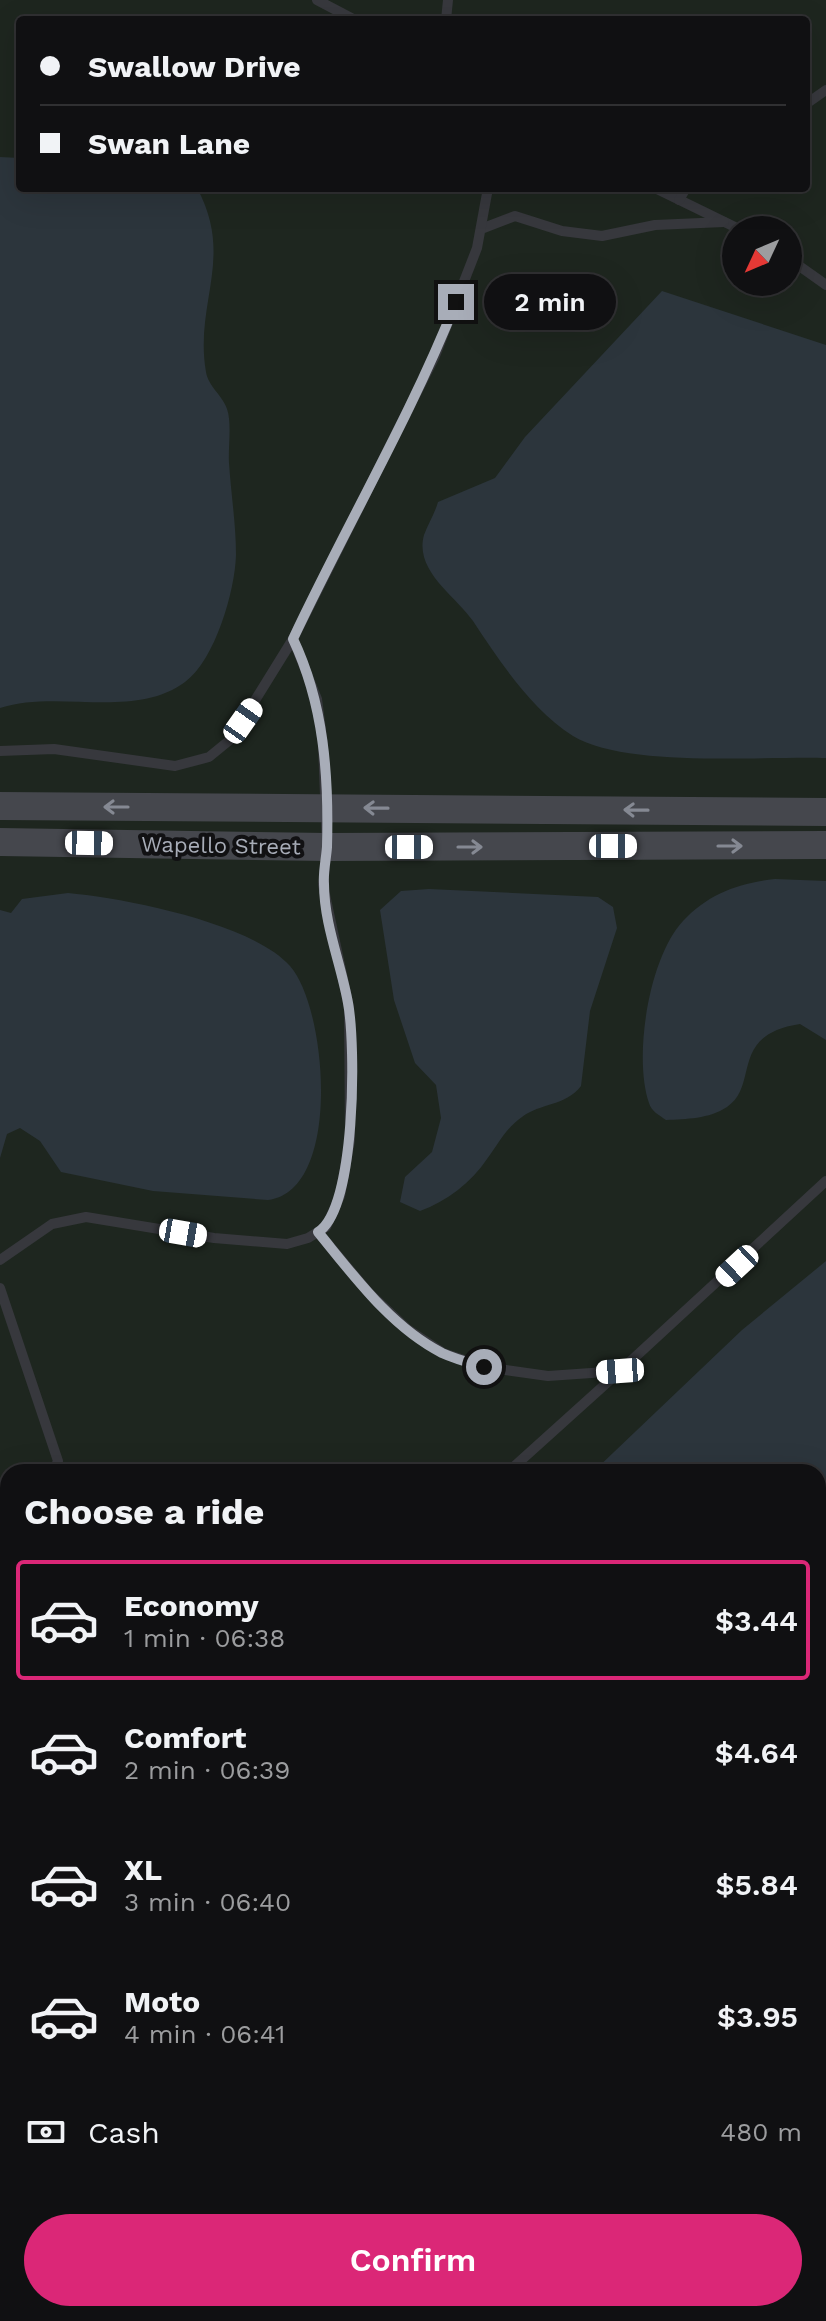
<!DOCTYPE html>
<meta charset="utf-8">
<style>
:root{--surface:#101012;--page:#19191b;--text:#f1f3f6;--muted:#9c9d9f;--line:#303032;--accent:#db2777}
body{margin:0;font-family:"Work Sans",sans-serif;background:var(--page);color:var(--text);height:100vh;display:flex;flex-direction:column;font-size:30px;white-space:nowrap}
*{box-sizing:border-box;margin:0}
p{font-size:26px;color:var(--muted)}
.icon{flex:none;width:44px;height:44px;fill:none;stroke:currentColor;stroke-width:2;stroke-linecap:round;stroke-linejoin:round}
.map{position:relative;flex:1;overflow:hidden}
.panel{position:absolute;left:0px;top:1464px;width:826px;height:858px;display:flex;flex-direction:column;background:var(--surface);border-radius:24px 24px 0 0;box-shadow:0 8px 32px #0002,0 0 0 2px var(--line)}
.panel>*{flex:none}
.banner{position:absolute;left:16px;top:16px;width:794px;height:176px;border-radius:8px;box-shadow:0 8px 32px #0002,0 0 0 2px var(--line);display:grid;align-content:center;height:176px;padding:0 24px;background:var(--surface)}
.needle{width:52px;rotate:226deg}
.buttons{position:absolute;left:722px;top:216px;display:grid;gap:16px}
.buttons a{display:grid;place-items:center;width:80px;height:80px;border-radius:50%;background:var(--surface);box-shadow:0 8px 32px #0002,0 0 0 2px var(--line);font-size:40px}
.end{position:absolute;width:36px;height:36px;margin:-18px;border:10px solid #a8adb8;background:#111;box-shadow:0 0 0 4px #111}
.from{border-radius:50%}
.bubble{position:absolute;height:56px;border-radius:28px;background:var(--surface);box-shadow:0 8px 32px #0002,0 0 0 2px var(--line);font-size:26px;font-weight:600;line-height:56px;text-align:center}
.car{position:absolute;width:24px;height:48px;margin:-24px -12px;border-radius:10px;box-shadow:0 0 6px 2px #0007;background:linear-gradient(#fff 24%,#345 0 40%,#fff 0 76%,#345 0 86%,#fff 0)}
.banner b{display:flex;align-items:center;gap:28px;height:76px;font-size:30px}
.banner b+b{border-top:2px solid var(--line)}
.banner i{width:20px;height:20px;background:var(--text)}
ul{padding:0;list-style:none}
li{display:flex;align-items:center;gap:24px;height:120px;margin:0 16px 12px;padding:0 8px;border:4px solid transparent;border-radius:8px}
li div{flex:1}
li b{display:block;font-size:30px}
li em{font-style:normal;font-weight:600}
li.active{border-color:var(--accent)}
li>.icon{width:72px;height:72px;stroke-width:1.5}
h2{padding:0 24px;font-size:36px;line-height:96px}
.pay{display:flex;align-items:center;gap:20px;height:88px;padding:0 24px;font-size:30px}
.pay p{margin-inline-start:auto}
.cta{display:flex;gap:16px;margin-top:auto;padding:16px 24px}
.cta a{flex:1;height:92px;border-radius:48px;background:var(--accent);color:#fff;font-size:32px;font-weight:600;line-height:92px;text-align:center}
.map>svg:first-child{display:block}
.green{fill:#1e261f;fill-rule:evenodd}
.water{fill:#2c353c}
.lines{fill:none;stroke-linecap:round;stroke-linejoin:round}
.service{stroke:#37383d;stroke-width:10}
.secondary{stroke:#45474d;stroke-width:28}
.oneway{stroke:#858993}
.route{stroke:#a8adb8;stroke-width:10}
.labels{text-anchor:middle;stroke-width:8;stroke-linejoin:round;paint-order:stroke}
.street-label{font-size:22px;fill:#a8adb8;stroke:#111113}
</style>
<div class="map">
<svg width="826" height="2321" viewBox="0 0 826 2321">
<rect width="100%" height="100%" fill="#161618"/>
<path class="green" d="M0,0H826V2321H0ZM20,20H806V188H20ZM736,230H788V282H736ZM8,1472H818V2314H8Z"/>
<g class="water">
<path d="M0,157L20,158V188H197C235,258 194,303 206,372C208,386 223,396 227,409C232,423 228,448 229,463C231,494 236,524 236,555C235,591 215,660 185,682C134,720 57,689 0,708Z"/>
<path d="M662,291L826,345V758C761,756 626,768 573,736C531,709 500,662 473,621C456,596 414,571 424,535C428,524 435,513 438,502L495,478L525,437Z"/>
<path d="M775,879L826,881V1040L800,1024C728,1035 760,1085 727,1107C709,1119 686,1119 666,1120C659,1115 651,1111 649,1103C633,1057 649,957 683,921C708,894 739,883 775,879Z"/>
<path d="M429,889L598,897L613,907L617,928L590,1011L581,1086C566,1106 540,1103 522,1117C505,1129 499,1143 487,1159C471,1183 447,1201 420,1211L400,1202L405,1177L432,1152L441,1118L436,1085L415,1063L394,1000L380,910L401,891Z"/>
<path d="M68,893C124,898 252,923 290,966C327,1007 343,1191 268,1200L153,1191L61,1172L40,1141L20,1128L7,1134L0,1158V910L11,913L22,899Z"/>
<path d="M826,1261V1681L818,1687V1472H593L742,1330Z"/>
<path d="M0,1844C14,1864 11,1893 0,1913Z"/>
<path d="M8,2048V2314H150L144,2321H0V2062Z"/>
</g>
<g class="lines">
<g class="service">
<path d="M317,0L355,20"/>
<path d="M446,20L448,0"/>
<path d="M806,104L826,90"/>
<path d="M655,188L741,230"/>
<path d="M679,200L686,188"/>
<path d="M481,229L515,216L562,231L602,236L655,225L724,222"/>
<path d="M788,258L826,285"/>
<path d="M0,751L54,749L175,766L209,757L231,739L293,639"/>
<path d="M318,1232L369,1293L407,1329L443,1353L484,1367L548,1376L620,1371L826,1181"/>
<path d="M0,1260L52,1224L86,1217L214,1238L287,1244L308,1238L326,1227L340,1196L350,1140L349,1007L323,885L327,847L323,745L317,699L293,639L435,356L477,248L488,188"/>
<path d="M0,1288L58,1461L53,1472"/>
<path d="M508,1472L620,1371"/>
<path d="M0,1529L8,1522"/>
<path d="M0,1775L8,1776"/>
<path d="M0,2000L8,1990"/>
</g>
<g class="secondary">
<path d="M0,806L826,812"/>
<path d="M0,842L327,847L826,845"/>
</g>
</g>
<defs><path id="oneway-shaft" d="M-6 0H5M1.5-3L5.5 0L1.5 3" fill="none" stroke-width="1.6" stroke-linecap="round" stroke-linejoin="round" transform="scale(2)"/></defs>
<g class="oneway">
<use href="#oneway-shaft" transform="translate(116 807) rotate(-180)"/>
<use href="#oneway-shaft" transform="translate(376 808) rotate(-179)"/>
<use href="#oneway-shaft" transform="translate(636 810) rotate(-179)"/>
<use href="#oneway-shaft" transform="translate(730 846)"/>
<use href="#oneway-shaft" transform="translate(470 847)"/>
</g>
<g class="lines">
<path class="route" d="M456,302C410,418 346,526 293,639C324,704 329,776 327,847C326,860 323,872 324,884C324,924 341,964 348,1003C356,1046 356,1209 318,1232C354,1276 391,1327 442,1353C455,1359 470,1363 484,1367"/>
</g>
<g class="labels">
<g class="street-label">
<text transform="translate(221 845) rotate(1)" y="8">Wapello Street</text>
</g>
</g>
</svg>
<div class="buttons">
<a><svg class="needle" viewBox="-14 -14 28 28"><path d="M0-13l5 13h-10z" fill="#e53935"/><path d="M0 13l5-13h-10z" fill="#9c9d9f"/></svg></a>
</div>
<i class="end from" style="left:484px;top:1367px"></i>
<i class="end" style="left:456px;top:302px"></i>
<div class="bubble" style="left:484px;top:274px;width:132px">2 min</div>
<i class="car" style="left:243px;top:721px;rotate:35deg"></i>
<i class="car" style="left:89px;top:843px;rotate:91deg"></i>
<i class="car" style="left:613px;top:846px;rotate:90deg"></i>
<i class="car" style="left:409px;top:847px;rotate:90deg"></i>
<i class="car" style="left:183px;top:1233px;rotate:100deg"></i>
<i class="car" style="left:737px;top:1266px;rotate:227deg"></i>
<i class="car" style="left:620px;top:1371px;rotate:266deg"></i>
<div class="banner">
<b><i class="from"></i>Swallow Drive</b>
<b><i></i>Swan Lane</b>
</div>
<section class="panel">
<h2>Choose a ride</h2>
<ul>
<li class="active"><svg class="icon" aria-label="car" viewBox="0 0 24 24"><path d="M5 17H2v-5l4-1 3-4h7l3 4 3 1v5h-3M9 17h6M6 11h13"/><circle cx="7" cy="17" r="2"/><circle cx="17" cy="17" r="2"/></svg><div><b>Economy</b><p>1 min · 06:38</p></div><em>$3.44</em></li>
<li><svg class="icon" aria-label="car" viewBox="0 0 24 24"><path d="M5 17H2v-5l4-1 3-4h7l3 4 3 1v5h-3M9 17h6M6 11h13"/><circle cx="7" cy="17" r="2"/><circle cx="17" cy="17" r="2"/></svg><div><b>Comfort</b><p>2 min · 06:39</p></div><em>$4.64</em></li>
<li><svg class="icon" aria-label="car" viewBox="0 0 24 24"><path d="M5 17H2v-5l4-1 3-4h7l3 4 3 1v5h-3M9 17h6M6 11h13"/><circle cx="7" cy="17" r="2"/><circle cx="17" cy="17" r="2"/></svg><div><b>XL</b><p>3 min · 06:40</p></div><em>$5.84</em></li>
<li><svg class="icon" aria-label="car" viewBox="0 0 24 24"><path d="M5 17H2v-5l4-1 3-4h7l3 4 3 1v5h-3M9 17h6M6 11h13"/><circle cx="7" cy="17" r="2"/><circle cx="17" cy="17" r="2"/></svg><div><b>Moto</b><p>4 min · 06:41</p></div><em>$3.95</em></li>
</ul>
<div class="pay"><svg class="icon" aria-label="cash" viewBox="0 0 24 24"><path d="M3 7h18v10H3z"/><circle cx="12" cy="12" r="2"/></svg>Cash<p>480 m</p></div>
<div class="cta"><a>Confirm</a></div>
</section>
</div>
